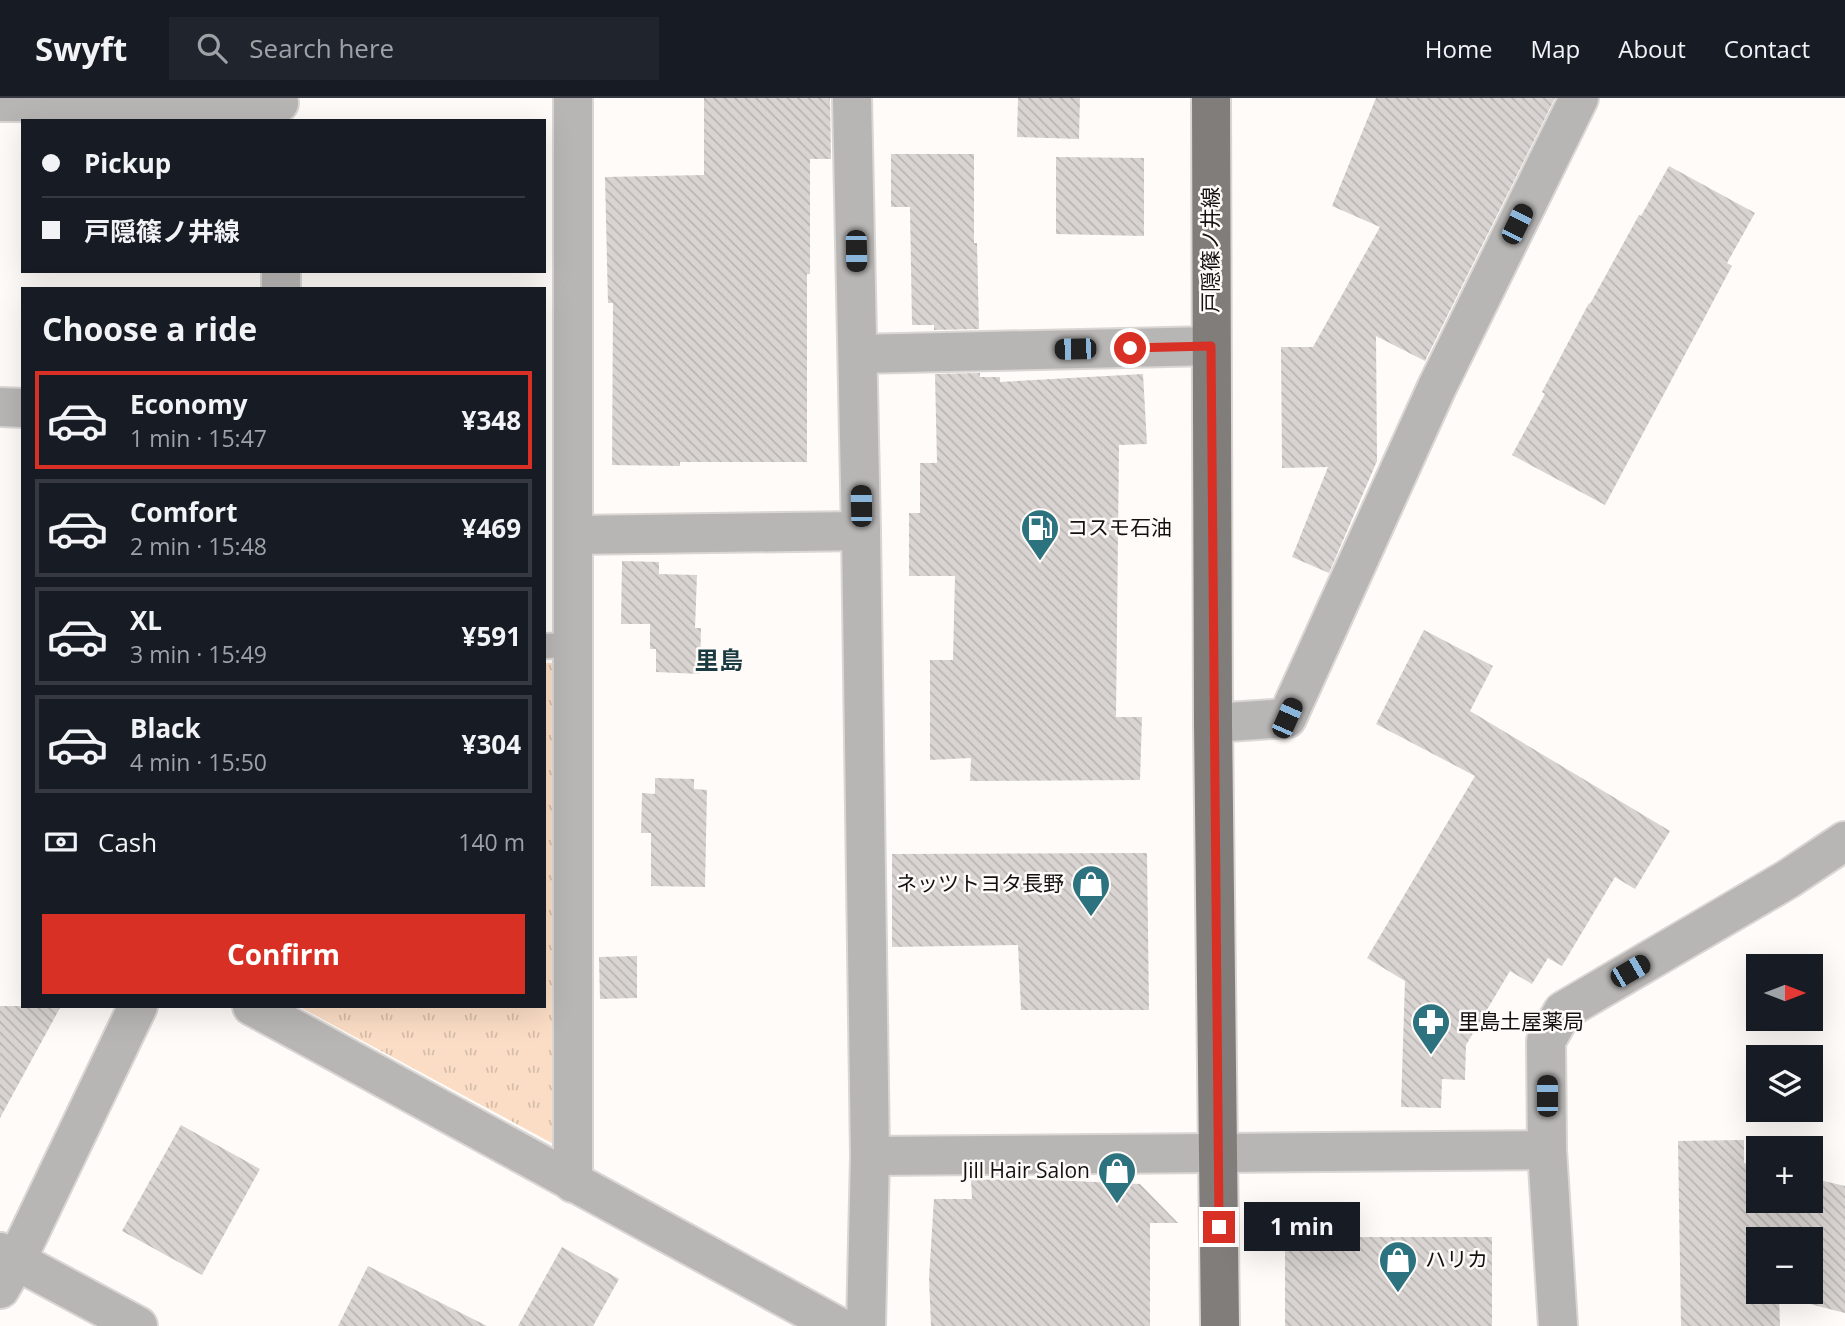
<!DOCTYPE html>
<meta charset="utf-8">
<style>
:root{--surface:#171b24;--page:#20242c;--text:#f1f3f6;--muted:#9ea1a6;--line:#363941;--accent:#d93025}
body{margin:0;font-family:"Open Sans","Noto Sans JP",sans-serif;background:var(--page);color:var(--text);height:100vh;display:flex;flex-direction:column;font-size:26px;white-space:nowrap}
*{box-sizing:border-box;margin:0}
p{font-size:23px;color:var(--muted)}
.icon{flex:none;width:38px;height:38px;fill:none;stroke:currentColor;stroke-width:2;stroke-linecap:round;stroke-linejoin:round}
.map{position:relative;flex:1;overflow:hidden}
.panel{position:absolute;left:21px;top:189px;width:525px;height:721px;display:flex;flex-direction:column;background:var(--surface);border-radius:0px;box-shadow:0 7px 28px #0002}
.panel>*{flex:none}
.top-card{position:absolute;left:21px;top:21px;width:525px;height:154px;border-radius:0px;box-shadow:0 7px 28px #0002;display:grid;align-content:center;height:154px;padding:0 21px;background:var(--surface)}
.needle{width:46px;rotate:90deg}
.controls{position:absolute;left:1746px;top:856px;display:grid;gap:14px}
.controls a{display:grid;place-items:center;width:77px;height:77px;border-radius:0px;background:var(--surface);box-shadow:0 7px 28px #0002;font-size:35px}
.end{position:absolute;width:32px;height:32px;margin:-16px;border:9px solid #d93025;background:#fff;box-shadow:0 0 0 4px #fff}
.from{border-radius:50%}
.bubble{position:absolute;height:49px;border-radius:0px;background:var(--surface);box-shadow:0 7px 28px #0002;font-size:23px;font-weight:700;line-height:49px;text-align:center}
.car{position:absolute;width:21px;height:42px;margin:-21px -10px;border-radius:9px;box-shadow:0 0 5px 2px #0007;background:linear-gradient(#222 24%,#8ab4d8 0 40%,#222 0 76%,#8ab4d8 0 86%,#222 0)}
.top-card b{display:flex;align-items:center;gap:24px;height:66px;font-size:26px}
.top-card b+b{border-top:2px solid var(--line)}
.top-card i{width:18px;height:18px;background:var(--text)}
ul{padding:0;list-style:none}
li{display:flex;align-items:center;gap:21px;height:98px;margin:0 14px 10px;padding:0 7px;border:4px solid var(--line);border-radius:0px}
li div{flex:1}
li b{display:block;font-size:26px}
li em{font-style:normal;font-weight:700}
li.active{border-color:var(--accent)}
li>.icon{width:63px;height:63px;stroke-width:1.5}
h2{padding:0 21px;font-size:32px;line-height:84px}
.pay{display:flex;align-items:center;gap:18px;height:77px;padding:0 21px;font-size:26px}
.pay p{margin-inline-start:auto}
.action{display:flex;gap:14px;margin-top:auto;padding:14px 21px}
.action a{flex:1;height:80px;border-radius:0px;background:var(--accent);color:#fff;font-size:28px;font-weight:700;line-height:80px;text-align:center}
header{display:flex;align-items:center;gap:42px;box-sizing:border-box;height:98px;padding:0 35px;background:var(--surface);border-bottom:2px solid var(--line)}
header strong{font-size:33px}
nav{display:flex;gap:38px;margin-inline-start:auto;font-size:24px}
.search{width:490px;height:63px;background:var(--page);display:flex;align-items:center;gap:18px;box-sizing:border-box;padding:0 24px;border-radius:0px;color:var(--muted);font-size:26px}
.map>svg:first-child{display:block}
.park{fill:url(#park-tufts)}
.building{fill:url(#building-back-hatch);fill-rule:evenodd}
.lines{fill:none;stroke-linecap:round;stroke-linejoin:round}
.service-casing{stroke:#d9d6d3;stroke-width:28}
.minor-casing{stroke:#d9d6d3;stroke-width:42}
.primary-casing{stroke:#d9d6d3;stroke-width:42}
.service{stroke:#b8b6b5;stroke-width:24}
.minor{stroke:#b8b6b5;stroke-width:38}
.primary{stroke:#807d7a;stroke-width:38}
.route{stroke:#d93025;stroke-width:9}
.labels{text-anchor:middle;stroke-width:5;stroke-linejoin:round;paint-order:stroke}
.street-label{font-size:21px;fill:#141211;stroke:#fffbf8}
.poi-label{font-size:21px;fill:#141211;stroke:#fffbf8;text-anchor:start}
.quarter-label{font-size:24px;font-weight:bold;fill:#1a3b41;stroke:#fffbf8}
</style>
<header>
<strong>Swyft</strong>
<div class="search"><svg class="icon" aria-label="search" viewBox="0 0 24 24"><circle cx="10" cy="10" r="6"/><path d="M15 15l6 6"/></svg>Search here</div>
<nav><a>Home</a><a>Map</a><a>About</a><a>Contact</a></nav>
</header>
<div class="map">
<svg width="1845" height="1228" viewBox="0 0 1845 1228">
<defs>
<pattern id="park-tufts" width="24" height="20" patternUnits="userSpaceOnUse" patternTransform="scale(1.75)"><rect width="24" height="20" fill="#fbddc5"/><path d="M3 7l-1-3M5 7V3M7 7l1-3M15 17l-1-3M17 17v-4M19 17l1-3" fill="none" stroke="#d6bda8"/></pattern>
<pattern id="building-back-hatch" width="6" height="6" patternUnits="userSpaceOnUse" patternTransform="scale(1.75)"><rect width="6" height="6" fill="#d9d4d1"/><path d="M-1 5l2 2M0 0l6 6M5-1l2 2" fill="none" stroke="#b9b5b2"/></pattern>
</defs>
<rect width="100%" height="100%" fill="#fffbf8"/>
<path class="park" d="M544,565H556L561,1050L298,908H544Z"/>
<g class="building">
<path d="M704,0H830L831,61H810V176H807V364H680V368L612,367L613,205H608L605,79L704,77Z"/>
<path d="M1018,0H1080L1079,41L1017,39Z"/>
<path d="M1376,0H1555L1425,263L1376,238L1377,363L1329,475L1292,459L1328,369L1282,370L1281,249H1313L1380,129L1332,108Z"/>
<path d="M891,56H974V145H977L979,231L934,232V227H912L910,109H891Z"/>
<path d="M1056,59L1144,60V138L1056,136Z"/>
<path d="M1669,68L1755,115L1727,165L1732,168L1605,407L1512,357L1545,296L1542,294L1589,205L1590,206L1639,117L1641,118Z"/>
<path d="M980,275V279H1000V284L1143,276L1147,346L1119,347L1116,619H1142L1140,682L970,683L971,660L930,662V562H953L955,478H909V415H920V365H937L935,276Z"/>
<path d="M622,463L659,464V476L697,477L695,530H701L700,576L656,574V551H650V526H621Z"/>
<path d="M1424,532L1493,568L1470,613L1670,733L1635,791L1615,779L1562,868L1548,860L1532,886L1510,873L1466,947L1465,982L1442,981L1441,1010L1401,1009L1405,883L1367,860L1475,678L1376,626Z"/>
<path d="M655,680L694,681V691L707,692L705,789L651,788V735H641L642,695L655,696Z"/>
<path d="M1147,755L1149,912H1021L1018,847L892,849V756Z"/>
<path d="M637,858V900L600,901L599,859Z"/>
<path d="M0,908H61L0,1020Z"/>
<path d="M181,1027L260,1071L202,1177L122,1133Z"/>
<path d="M1744,1042V1065L1759,1068V1102H1811V1080L1845,1088V1215L1779,1198L1780,1228H1681L1678,1043ZM1759,1141H1811V1194H1759Z"/>
<path d="M1028,1081L1140,1086L1178,1125H1150V1228H931L929,1180L934,1101H972L971,1082Z"/>
<rect x="1285" y="1139" width="207" height="89"/>
<path d="M562,1149L619,1181L593,1228H518Z"/>
<path d="M368,1168L487,1228H338Z"/>
</g>
<g class="lines">
<defs>
<path id="service" d="M544,548L573,547"/>
<g id="minor">
<path d="M573,0V1085"/>
<path d="M852,0L861,433L870,1058L866,1228"/>
<path d="M0,4L279,5"/>
<path d="M281,173V191"/>
<path d="M858,256L1211,248"/>
<path d="M0,309L23,310"/>
<path d="M573,437L861,433"/>
<path d="M1213,625L1287,620L1437,289L1579,0"/>
<path d="M252,908L837,1228"/>
<path d="M870,1058L1547,1052"/>
<path d="M0,1154L138,1228"/>
<path d="M0,1191L16,1163L138,908"/>
<path d="M1558,1228L1547,1052L1546,943L1563,913L1788,781L1845,743"/>
</g>
<path id="primary" d="M1211,0L1213,625L1220,1228"/>
</defs>
<use href="#service" class="service-casing"/>
<use href="#minor" class="minor-casing"/>
<use href="#primary" class="primary-casing"/>
<use href="#service" class="service"/>
<use href="#minor" class="minor"/>
<use href="#primary" class="primary"/>
</g>
<g class="lines">
<path class="route" d="M1130,250L1211,248L1219,1129"/>
</g>
<defs>
<symbol id="fuel-pin" viewBox="-11 -11 22 30"><path d="M0 17L-7.5 6A9.5 9.5 0 1 1 7.5 6Z" fill="#2c737f" stroke="#fffbf8"/><path d="M-5.5-6h7V0h2V4h1.3V-2.5L3-4.5l.8-.8L6-3V5H2.5V1h-1V6h-7ZM-4.2-4.7v3.2H.2V-4.7Z" fill="#fff"/></symbol>
<symbol id="shop-pin" viewBox="-11 -11 22 30"><path d="M0 17L-7.5 6A9.5 9.5 0 1 1 7.5 6Z" fill="#2c737f" stroke="#fffbf8"/><path d="M-5-2.5h2.3a2.7 3.5 0 0 1 5.4 0H5L5.5 6h-11ZM-1.5-2.5h3a1.5 2.3 0 0 0-3 0Z" fill="#fff"/></symbol>
<symbol id="pharmacy-pin" viewBox="-11 -11 22 30"><path d="M0 17L-7.5 6A9.5 9.5 0 1 1 7.5 6Z" fill="#2c737f" stroke="#fffbf8"/><path d="M-2-6h4v4h4v4h-4v4h-4v-4h-4v-4h4Z" fill="#fff"/></symbol>
</defs>
<g fill-rule="evenodd">
<use href="#fuel-pin" x="1018" y="408" width="44" height="60"/>
<use href="#shop-pin" x="1069" y="764" width="44" height="60"/>
<use href="#pharmacy-pin" x="1409" y="902" width="44" height="60"/>
<use href="#shop-pin" x="1095" y="1051" width="44" height="60"/>
<use href="#shop-pin" x="1376" y="1140" width="44" height="60"/>
</g>
<g class="labels">
<g class="street-label">
<text transform="translate(1211 152) rotate(-90)" y="7">戸隠篠ノ井線</text>
</g>
<g class="poi-label">
<text x="1067" y="437">コスモ石油</text>
<text x="1064" y="793" text-anchor="end">ネッツトヨタ長野</text>
<text x="1458" y="931">里島土屋薬局</text>
<text x="1090" y="1080" text-anchor="end">Jill Hair Salon</text>
<text x="1425" y="1169">ハリカ</text>
</g>
<g class="quarter-label">
<text x="719" y="571">里島</text>
</g>
</g>
</svg>
<div class="controls">
<a><svg class="needle" viewBox="-14 -14 28 28"><path d="M0-13l5 13h-10z" fill="#e53935"/><path d="M0 13l5-13h-10z" fill="#9ea1a6"/></svg></a>
<a><svg class="icon" aria-label="layers" viewBox="0 0 24 24"><path d="M12 4l9 5-9 5-9-5zM3 14l9 5 9-5"/></svg></a>
<a>+</a>
<a>−</a>
</div>
<i class="end from" style="left:1130px;top:250px"></i>
<i class="end" style="left:1219px;top:1129px"></i>
<div class="bubble" style="left:1244px;top:1104px;width:116px">1 min</div>
<i class="car" style="left:1517px;top:126px;rotate:26deg"></i>
<i class="car" style="left:856px;top:153px;rotate:179deg"></i>
<i class="car" style="left:1075px;top:251px;rotate:269deg"></i>
<i class="car" style="left:861px;top:408px;rotate:359deg"></i>
<i class="car" style="left:1287px;top:620px;rotate:24deg"></i>
<i class="car" style="left:1630px;top:873px;rotate:60deg"></i>
<i class="car" style="left:1547px;top:998px;rotate:0deg"></i>
<div class="top-card">
<b><i class="from"></i>Pickup</b>
<b><i></i>戸隠篠ノ井線</b>
</div>
<section class="panel">
<h2>Choose a ride</h2>
<ul>
<li class="active"><svg class="icon" aria-label="car" viewBox="0 0 24 24"><path d="M5 17H2v-5l4-1 3-4h7l3 4 3 1v5h-3M9 17h6M6 11h13"/><circle cx="7" cy="17" r="2"/><circle cx="17" cy="17" r="2"/></svg><div><b>Economy</b><p>1 min · 15:47</p></div><em>¥348</em></li>
<li><svg class="icon" aria-label="car" viewBox="0 0 24 24"><path d="M5 17H2v-5l4-1 3-4h7l3 4 3 1v5h-3M9 17h6M6 11h13"/><circle cx="7" cy="17" r="2"/><circle cx="17" cy="17" r="2"/></svg><div><b>Comfort</b><p>2 min · 15:48</p></div><em>¥469</em></li>
<li><svg class="icon" aria-label="car" viewBox="0 0 24 24"><path d="M5 17H2v-5l4-1 3-4h7l3 4 3 1v5h-3M9 17h6M6 11h13"/><circle cx="7" cy="17" r="2"/><circle cx="17" cy="17" r="2"/></svg><div><b>XL</b><p>3 min · 15:49</p></div><em>¥591</em></li>
<li><svg class="icon" aria-label="car" viewBox="0 0 24 24"><path d="M5 17H2v-5l4-1 3-4h7l3 4 3 1v5h-3M9 17h6M6 11h13"/><circle cx="7" cy="17" r="2"/><circle cx="17" cy="17" r="2"/></svg><div><b>Black</b><p>4 min · 15:50</p></div><em>¥304</em></li>
</ul>
<div class="pay"><svg class="icon" aria-label="cash" viewBox="0 0 24 24"><path d="M3 7h18v10H3z"/><circle cx="12" cy="12" r="2"/></svg>Cash<p>140 m</p></div>
<div class="action"><a>Confirm</a></div>
</section>
</div>
